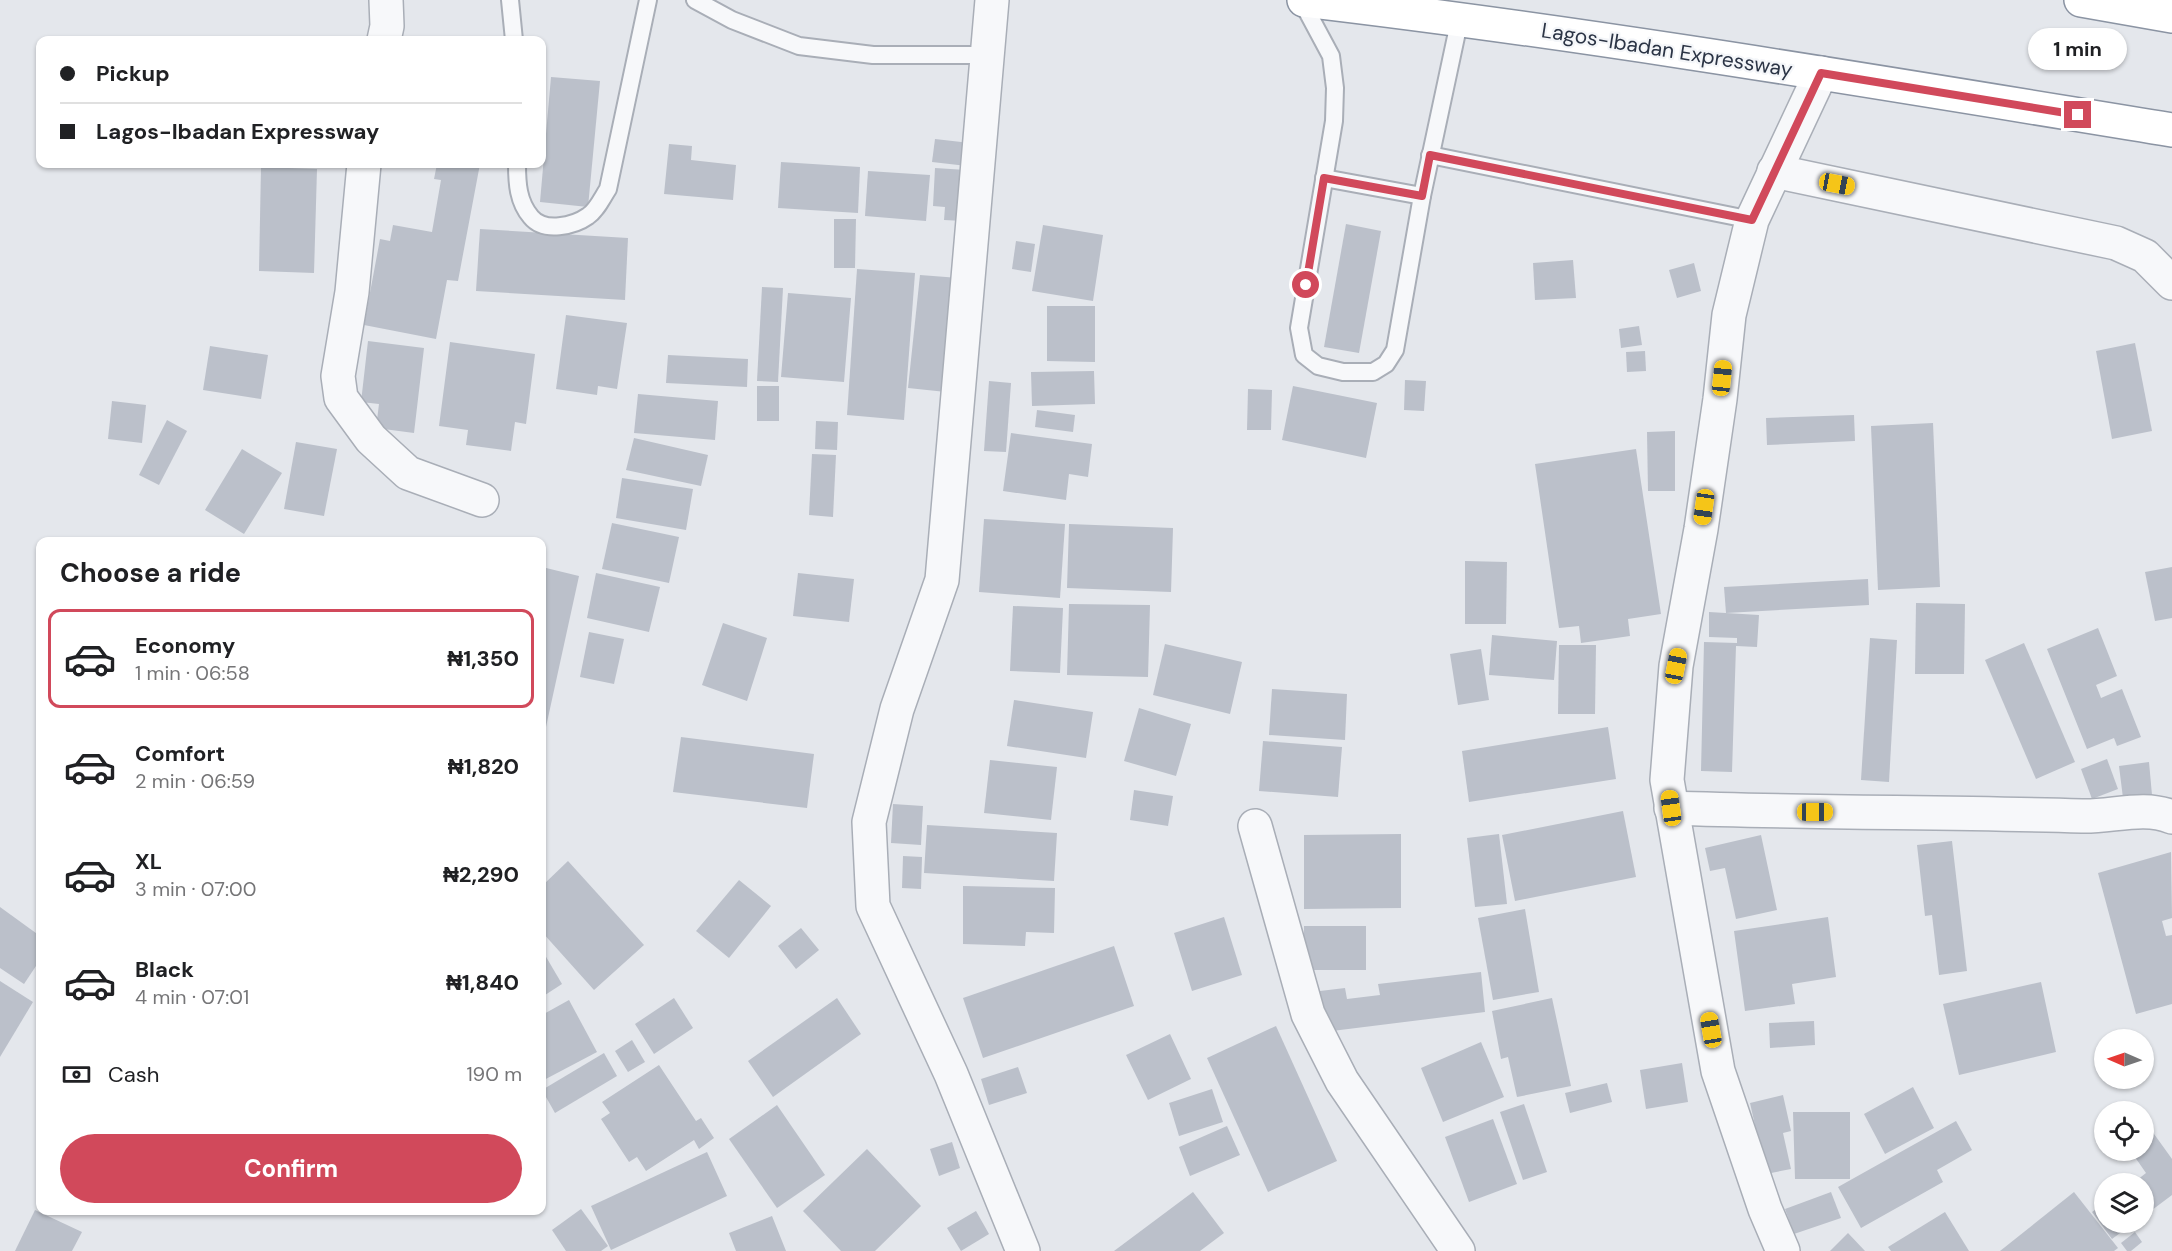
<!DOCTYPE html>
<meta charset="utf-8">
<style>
:root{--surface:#fff;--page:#f6f6f6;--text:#202124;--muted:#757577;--line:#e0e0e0;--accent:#d1495b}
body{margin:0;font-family:"DM Sans",sans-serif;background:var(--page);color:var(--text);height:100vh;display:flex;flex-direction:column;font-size:22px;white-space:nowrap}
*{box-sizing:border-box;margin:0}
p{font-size:20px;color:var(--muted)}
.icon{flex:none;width:33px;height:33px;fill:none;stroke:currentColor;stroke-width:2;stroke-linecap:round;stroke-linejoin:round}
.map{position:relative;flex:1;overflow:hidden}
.details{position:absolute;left:36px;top:537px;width:510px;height:678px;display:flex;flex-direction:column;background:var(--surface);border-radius:12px;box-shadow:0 2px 4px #0004}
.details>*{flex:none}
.hud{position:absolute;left:36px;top:36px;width:510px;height:132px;border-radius:12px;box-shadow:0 2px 4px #0004;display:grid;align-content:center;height:132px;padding:0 24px;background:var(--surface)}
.needle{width:39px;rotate:272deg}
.fabs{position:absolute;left:2094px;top:1029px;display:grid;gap:12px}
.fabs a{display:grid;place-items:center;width:60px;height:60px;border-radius:50%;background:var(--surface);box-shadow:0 2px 4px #0004;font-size:30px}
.end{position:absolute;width:27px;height:27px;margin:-14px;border:8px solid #d1495b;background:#fff;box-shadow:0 0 0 3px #fff}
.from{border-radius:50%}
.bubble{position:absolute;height:42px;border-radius:21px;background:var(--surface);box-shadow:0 2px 4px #0004;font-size:20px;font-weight:700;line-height:42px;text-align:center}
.car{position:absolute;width:18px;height:36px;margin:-18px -9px;border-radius:8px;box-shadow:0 0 4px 2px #0007;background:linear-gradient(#f5c518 24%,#345 0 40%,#f5c518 0 76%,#345 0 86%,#f5c518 0)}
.hud b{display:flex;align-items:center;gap:21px;height:57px;font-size:22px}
.hud b+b{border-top:2px solid var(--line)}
.hud i{width:15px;height:15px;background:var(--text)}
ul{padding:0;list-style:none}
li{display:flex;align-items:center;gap:18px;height:99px;margin:0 12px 9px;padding:0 12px;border:3px solid transparent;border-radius:12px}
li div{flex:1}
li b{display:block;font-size:22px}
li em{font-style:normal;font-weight:700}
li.selected{border-color:var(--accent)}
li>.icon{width:54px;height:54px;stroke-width:1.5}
h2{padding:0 24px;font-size:27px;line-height:72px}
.pay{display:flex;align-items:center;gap:15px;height:66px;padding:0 24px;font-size:22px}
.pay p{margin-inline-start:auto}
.button{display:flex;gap:12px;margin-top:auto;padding:12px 24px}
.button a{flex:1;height:69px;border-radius:36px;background:var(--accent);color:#fff;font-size:24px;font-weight:700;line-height:69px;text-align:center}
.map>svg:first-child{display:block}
.building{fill:#bbc0ca}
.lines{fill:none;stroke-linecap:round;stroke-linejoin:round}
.lane-casing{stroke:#a9aeb7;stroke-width:20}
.street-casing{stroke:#a9aeb7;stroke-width:36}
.highway-casing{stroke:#8b94a3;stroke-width:36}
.lane{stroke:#f7f8fa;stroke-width:16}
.street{stroke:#f7f8fa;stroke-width:33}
.highway{stroke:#fff;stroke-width:33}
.route{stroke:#d1495b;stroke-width:8}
.labels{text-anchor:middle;stroke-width:4.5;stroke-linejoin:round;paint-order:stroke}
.street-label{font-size:21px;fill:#2b3445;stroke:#f4f6f9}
</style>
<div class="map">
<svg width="2172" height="1251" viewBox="0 0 2172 1251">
<rect width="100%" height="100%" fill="#e4e7ec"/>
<g class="building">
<path d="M551,77L600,81L588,207L540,202Z"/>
<path d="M935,139L970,143L967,166L932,162Z"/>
<path d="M669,144L692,146L691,160L736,165L733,200L664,194Z"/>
<path d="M781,162L860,167L858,213L778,208Z"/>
<path d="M437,164H480L458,281L447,280L436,339L364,325L380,239L390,241L393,225L432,232L441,180L434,179Z"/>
<path d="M261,167L317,169L314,273L259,271Z"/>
<path d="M935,168L966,170L963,221L944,220L945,207L933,206Z"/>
<path d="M868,171L930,175L926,221L865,216Z"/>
<path d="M834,219H856L855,268H834Z"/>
<path d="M1346,224L1381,231L1359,353L1324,347Z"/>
<path d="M1043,225L1103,235L1093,301L1032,291Z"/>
<path d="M480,229L628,238L625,300L476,291Z"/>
<path d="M1016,241L1035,244L1031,272L1012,269Z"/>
<path d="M1573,260L1576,298L1535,300L1533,263Z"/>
<path d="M1694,263L1701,291L1677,298L1669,270Z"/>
<path d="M857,269L915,273L904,420L847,415Z"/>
<path d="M920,275L959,278L946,392L908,388Z"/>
<path d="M762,287L783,288L778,382L757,381Z"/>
<path d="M788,293L851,298L844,382L781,377Z"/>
<path d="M1047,306H1095V362L1047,361Z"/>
<path d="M566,315L627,323L617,389L598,386L597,395L556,389Z"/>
<path d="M1639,326L1642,345L1621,348L1619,329Z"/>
<path d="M368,341L424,348L414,433L376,428L379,404L361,402Z"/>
<path d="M450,342L535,354L526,424L515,422L511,451L466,445L468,430L439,426Z"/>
<path d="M2135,343L2152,431L2112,439L2096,351Z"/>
<path d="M210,346L268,355L261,399L203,390Z"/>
<path d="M1645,351L1646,371L1627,372L1626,352Z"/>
<path d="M668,355L748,359L747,387L666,383Z"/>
<path d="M1094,371L1095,404L1032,406L1031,372Z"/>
<path d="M1405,380L1426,381L1424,411L1404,410Z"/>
<path d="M989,381L1011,383L1006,452L984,451Z"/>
<rect x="757" y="386" width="22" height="35"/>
<path d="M1293,386L1377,403L1366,458L1282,440Z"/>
<path d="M1248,389L1272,390L1271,430H1247Z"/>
<path d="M638,394L718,401L715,440L634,433Z"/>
<path d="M112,401L146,405L142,443L108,439Z"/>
<path d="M1037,410L1075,415L1073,432L1035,427Z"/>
<path d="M1854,415L1855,441L1767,445L1766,418Z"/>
<path d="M167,420L187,431L159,485L139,475Z"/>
<path d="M816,421L838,422L837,450L815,449Z"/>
<path d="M1933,423L1940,587L1878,590L1871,426Z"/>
<path d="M1675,431V491H1648L1647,432Z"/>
<path d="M1011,433L1092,444L1088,477L1069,474L1066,500L1003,491Z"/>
<path d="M634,438L708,455L701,486L626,470Z"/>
<path d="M296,442L337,449L324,516L284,509Z"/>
<path d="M242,449L282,473L244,534L205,510Z"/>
<path d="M1636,449L1661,614L1628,619L1630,636L1581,643L1579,626L1559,628L1535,464Z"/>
<path d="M812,454L836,455L833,517L809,515Z"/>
<path d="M622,478L693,489L686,530L616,518Z"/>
<path d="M984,519L1065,524L1060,598L979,592Z"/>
<path d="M612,523L679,537L669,583L602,569Z"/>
<path d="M1069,524L1173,528L1171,592L1067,588Z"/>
<path d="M1465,561L1507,562L1506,624H1465Z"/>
<path d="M542,567L579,576L544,736L542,735Z"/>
<path d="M2172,567V618L2155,621L2145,572Z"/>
<path d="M596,573L660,587L649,632L587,618Z"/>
<path d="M798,573L854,579L849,622L793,616Z"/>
<path d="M1868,579L1869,605L1726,613L1724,587Z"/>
<path d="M1916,603L1965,604L1964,674H1915Z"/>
<path d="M1069,604L1150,605L1148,677L1067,675Z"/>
<path d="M1013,606L1063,608L1060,673L1010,671Z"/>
<path d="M1709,612L1759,615L1757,647L1736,646L1732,772L1701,771L1704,642L1737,643V638L1709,637Z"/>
<path d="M723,623L767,638L747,701L702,685Z"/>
<path d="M2098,628L2117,676L2096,685L2101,698L2122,689L2141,737L2117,746L2114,738L2087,749L2047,649Z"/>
<path d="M589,632L624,639L614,684L580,677Z"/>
<path d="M1492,635L1557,641L1554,680L1489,675Z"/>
<path d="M1870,638L1897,640L1889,782L1861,780Z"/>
<path d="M2024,643L2075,762L2036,779L1985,660Z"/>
<path d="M1165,644L1242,662L1230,714L1153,695Z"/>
<path d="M1559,645H1596L1595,714H1558Z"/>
<path d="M1481,649L1489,700L1458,705L1450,654Z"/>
<path d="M1272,689L1347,694L1345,740L1269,735Z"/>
<path d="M1014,700L1093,712L1086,758L1007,746Z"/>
<path d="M1139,708L1191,724L1176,776L1124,761Z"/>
<path d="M1608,727L1616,779L1469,802L1462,751Z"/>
<path d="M681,737L814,754L807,808L673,792Z"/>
<path d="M1263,741L1342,747L1338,797L1259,791Z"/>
<path d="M2107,759L2118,789L2092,799L2081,769Z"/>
<path d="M990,760L1057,767L1051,820L984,813Z"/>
<path d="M2149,762L2152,795L2123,798L2119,766Z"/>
<path d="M1134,790L1173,796L1168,826L1130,820Z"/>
<path d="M893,804L923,806L921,845L891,843Z"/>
<path d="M1623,811L1636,877L1515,901L1502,835Z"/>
<path d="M927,825L1057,833L1054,881L924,873Z"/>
<path d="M1401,834V908L1304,909V835Z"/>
<path d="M1499,834L1507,904L1475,907L1467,838Z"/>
<path d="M1761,835L1777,910L1736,919L1725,868L1710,871L1705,848Z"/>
<path d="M1952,841L1967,971L1939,975L1932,915L1925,916L1917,845Z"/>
<path d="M2171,852L2172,918L2162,921L2166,936L2172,935V1004L2136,1014L2098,873Z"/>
<path d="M903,856L922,857L921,889L902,888Z"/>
<path d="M568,861L644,945L594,990L542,932V886Z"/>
<path d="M739,880L771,906L729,958L696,931Z"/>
<path d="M963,886L1055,888L1054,933L1026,932L1025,946L963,944Z"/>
<path d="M0,907L40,936V960L24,984L0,968Z"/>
<path d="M1525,909L1539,992L1493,1000L1478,918Z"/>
<path d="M1224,917L1242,975L1192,991L1174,933Z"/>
<path d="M1828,917L1836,977L1792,984L1795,1004L1745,1011L1734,931Z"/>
<rect x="1304" y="926" width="62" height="44"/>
<path d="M801,928L819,950L796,969L778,946Z"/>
<path d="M1114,946L1134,1006L983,1058L963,998Z"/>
<path d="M542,950L562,984L542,997Z"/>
<path d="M1481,972L1485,1012L1324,1032L1320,991L1345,988L1347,999L1380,995L1378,984Z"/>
<path d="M0,981L33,1002L0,1057Z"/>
<path d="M2041,982L2056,1052L1959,1075L1943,1004Z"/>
<path d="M674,998L693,1028L654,1054L635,1024Z"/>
<path d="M837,998L861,1034L773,1097L748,1061Z"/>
<path d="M1552,998L1571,1086L1517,1097L1508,1057L1501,1059L1492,1011Z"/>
<path d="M569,1000L597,1052L542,1081V1015Z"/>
<path d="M1814,1021L1815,1045L1770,1048L1769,1023Z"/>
<path d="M1276,1026L1337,1161L1268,1192L1207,1058Z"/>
<path d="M1170,1034L1191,1079L1148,1100L1126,1055Z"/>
<path d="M632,1040L645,1062L628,1072L615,1051Z"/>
<path d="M1481,1042L1504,1097L1443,1122L1421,1068Z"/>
<path d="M604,1053L617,1076L555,1113L542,1090Z"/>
<path d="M1682,1063L1688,1102L1646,1109L1640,1070Z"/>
<path d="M659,1065L696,1121L701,1118L714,1138L699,1149L694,1140L646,1171L637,1157L629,1162L601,1119L610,1113L602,1102Z"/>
<path d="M1018,1067L1027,1093L989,1105L981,1079Z"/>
<path d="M1607,1083L1612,1102L1570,1113L1565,1093Z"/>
<path d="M1913,1087L1934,1128L1885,1154L1864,1114Z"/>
<path d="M1212,1089L1223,1122L1179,1136L1169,1103Z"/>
<path d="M1783,1095L1791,1131L1783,1133L1791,1169L1766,1174L1750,1103Z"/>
<path d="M1524,1104L1547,1172L1523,1180L1500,1112Z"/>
<path d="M777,1105L825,1175L777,1208L729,1139Z"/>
<path d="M1793,1112H1850V1179H1795Z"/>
<path d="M1493,1119L1517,1184L1469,1202L1445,1137Z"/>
<path d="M2144,1120L2172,1159V1195L2144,1216V1184H2132L2146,1173L2130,1150H2144Z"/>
<path d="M1956,1121L1972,1150L1937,1170L1943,1182L1861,1228L1838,1187Z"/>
<path d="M1227,1126L1240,1155L1190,1176L1179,1147Z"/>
<path d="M952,1142L960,1168L939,1176L930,1149Z"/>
<path d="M867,1149L921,1206L875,1251H841L803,1211Z"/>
<path d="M707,1152L727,1196L611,1250L591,1206Z"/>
<path d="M1193,1192L1224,1233L1200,1251H1114Z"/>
<path d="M1831,1192L1841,1218L1794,1234L1785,1209Z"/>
<path d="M2074,1192L2118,1248L2114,1251H2000Z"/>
<path d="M2104,1204V1222H2135L2112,1239L2092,1212Z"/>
<path d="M581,1209L608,1246L601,1251H566L552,1230Z"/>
<path d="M35,1210L82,1232L72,1251H15Z"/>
<path d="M976,1211L989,1234L961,1251L947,1228Z"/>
<path d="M1945,1212L1969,1251H1891L1888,1247Z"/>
<path d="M772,1216L786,1251H736L729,1233Z"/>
<path d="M2135,1232L2142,1242L2131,1251H2127L2121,1243Z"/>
<path d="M1848,1233L1865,1251H1830Z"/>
</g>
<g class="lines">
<defs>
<g id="lane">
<path d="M510,0L514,40"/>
<path d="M695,0L732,20L799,46L873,55H989"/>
<path d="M1301,0L1331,56L1335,88L1334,121L1299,328L1304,355L1318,366L1343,372H1373L1386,364L1395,350L1422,196L1460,18"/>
<path d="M1430,155L1752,220"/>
<path d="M517,164C517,183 518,202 531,217C544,233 574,226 588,216C597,210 602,198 608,189L648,0"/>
<path d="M1324,178L1422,196"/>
</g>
<g id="street">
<path d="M992,0L942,580L897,709L869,822L873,906L951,1074L1023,1251"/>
<path d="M384,40L387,26L386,0"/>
<path d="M364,164L352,292L338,376L341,398L371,439L408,473L482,500"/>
<path d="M1774,171L2116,243L2145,256L2172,283"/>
<path d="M1671,808C1808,813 1945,812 2082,816C2112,817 2144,805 2172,817"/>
<path d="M1255,826L1308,1014L1342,1081L1458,1251"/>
<path d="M1783,1251L1765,1209L1718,1071L1667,780L1676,666L1701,529L1720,399L1729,315L1752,220L1821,73"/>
</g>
<g id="highway">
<path d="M1304,0C1594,34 1883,83 2172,130"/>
<path d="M2081,0L2172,16"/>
</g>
</defs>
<use href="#lane" class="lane-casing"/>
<use href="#street" class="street-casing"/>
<use href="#highway" class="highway-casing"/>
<use href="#lane" class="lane"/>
<use href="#street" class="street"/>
<use href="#highway" class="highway"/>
</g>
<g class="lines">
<path class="route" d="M1306,285L1324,178L1422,196L1430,155L1752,220L1821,73L2078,115"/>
</g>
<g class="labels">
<g class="street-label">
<text transform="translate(1667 50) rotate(9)" y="7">Lagos-Ibadan Expressway</text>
</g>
</g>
</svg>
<div class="fabs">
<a><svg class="needle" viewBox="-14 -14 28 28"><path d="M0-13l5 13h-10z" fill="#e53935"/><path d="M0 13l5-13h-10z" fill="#757577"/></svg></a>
<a><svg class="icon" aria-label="locate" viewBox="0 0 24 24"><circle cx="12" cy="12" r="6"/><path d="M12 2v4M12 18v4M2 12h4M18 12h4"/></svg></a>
<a><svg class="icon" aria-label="layers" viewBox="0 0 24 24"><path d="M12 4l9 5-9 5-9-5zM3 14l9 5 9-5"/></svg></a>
</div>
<i class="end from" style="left:1306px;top:285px"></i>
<i class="end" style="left:2078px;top:115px"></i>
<div class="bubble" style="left:2028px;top:28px;width:99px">1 min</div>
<i class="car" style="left:1837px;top:184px;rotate:101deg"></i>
<i class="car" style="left:1722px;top:378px;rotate:6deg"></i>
<i class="car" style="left:1704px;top:507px;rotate:188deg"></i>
<i class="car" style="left:1676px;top:666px;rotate:11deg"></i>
<i class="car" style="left:1671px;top:808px;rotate:352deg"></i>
<i class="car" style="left:1815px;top:812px;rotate:90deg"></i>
<i class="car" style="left:1711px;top:1030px;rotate:350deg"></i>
<div class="hud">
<b><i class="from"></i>Pickup</b>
<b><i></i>Lagos-Ibadan Expressway</b>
</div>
<section class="details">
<h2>Choose a ride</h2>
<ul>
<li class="selected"><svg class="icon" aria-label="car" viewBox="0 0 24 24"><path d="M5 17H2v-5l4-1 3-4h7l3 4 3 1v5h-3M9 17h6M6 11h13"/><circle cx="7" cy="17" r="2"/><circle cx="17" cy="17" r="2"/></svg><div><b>Economy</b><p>1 min · 06:58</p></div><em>₦1,350</em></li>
<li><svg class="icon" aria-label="car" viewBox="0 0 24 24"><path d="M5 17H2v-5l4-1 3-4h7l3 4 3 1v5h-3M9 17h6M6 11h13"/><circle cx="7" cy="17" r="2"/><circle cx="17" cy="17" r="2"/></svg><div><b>Comfort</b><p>2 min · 06:59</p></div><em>₦1,820</em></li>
<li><svg class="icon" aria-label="car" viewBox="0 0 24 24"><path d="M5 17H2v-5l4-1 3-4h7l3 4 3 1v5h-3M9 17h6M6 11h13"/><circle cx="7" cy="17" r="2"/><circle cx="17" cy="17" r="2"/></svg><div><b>XL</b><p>3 min · 07:00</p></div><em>₦2,290</em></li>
<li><svg class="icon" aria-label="car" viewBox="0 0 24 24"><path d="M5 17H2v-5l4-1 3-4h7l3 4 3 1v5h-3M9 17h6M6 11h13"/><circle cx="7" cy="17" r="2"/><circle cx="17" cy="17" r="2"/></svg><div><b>Black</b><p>4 min · 07:01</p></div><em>₦1,840</em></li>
</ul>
<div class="pay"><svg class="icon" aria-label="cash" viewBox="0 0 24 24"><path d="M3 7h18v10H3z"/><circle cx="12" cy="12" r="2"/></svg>Cash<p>190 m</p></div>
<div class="button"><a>Confirm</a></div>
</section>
</div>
